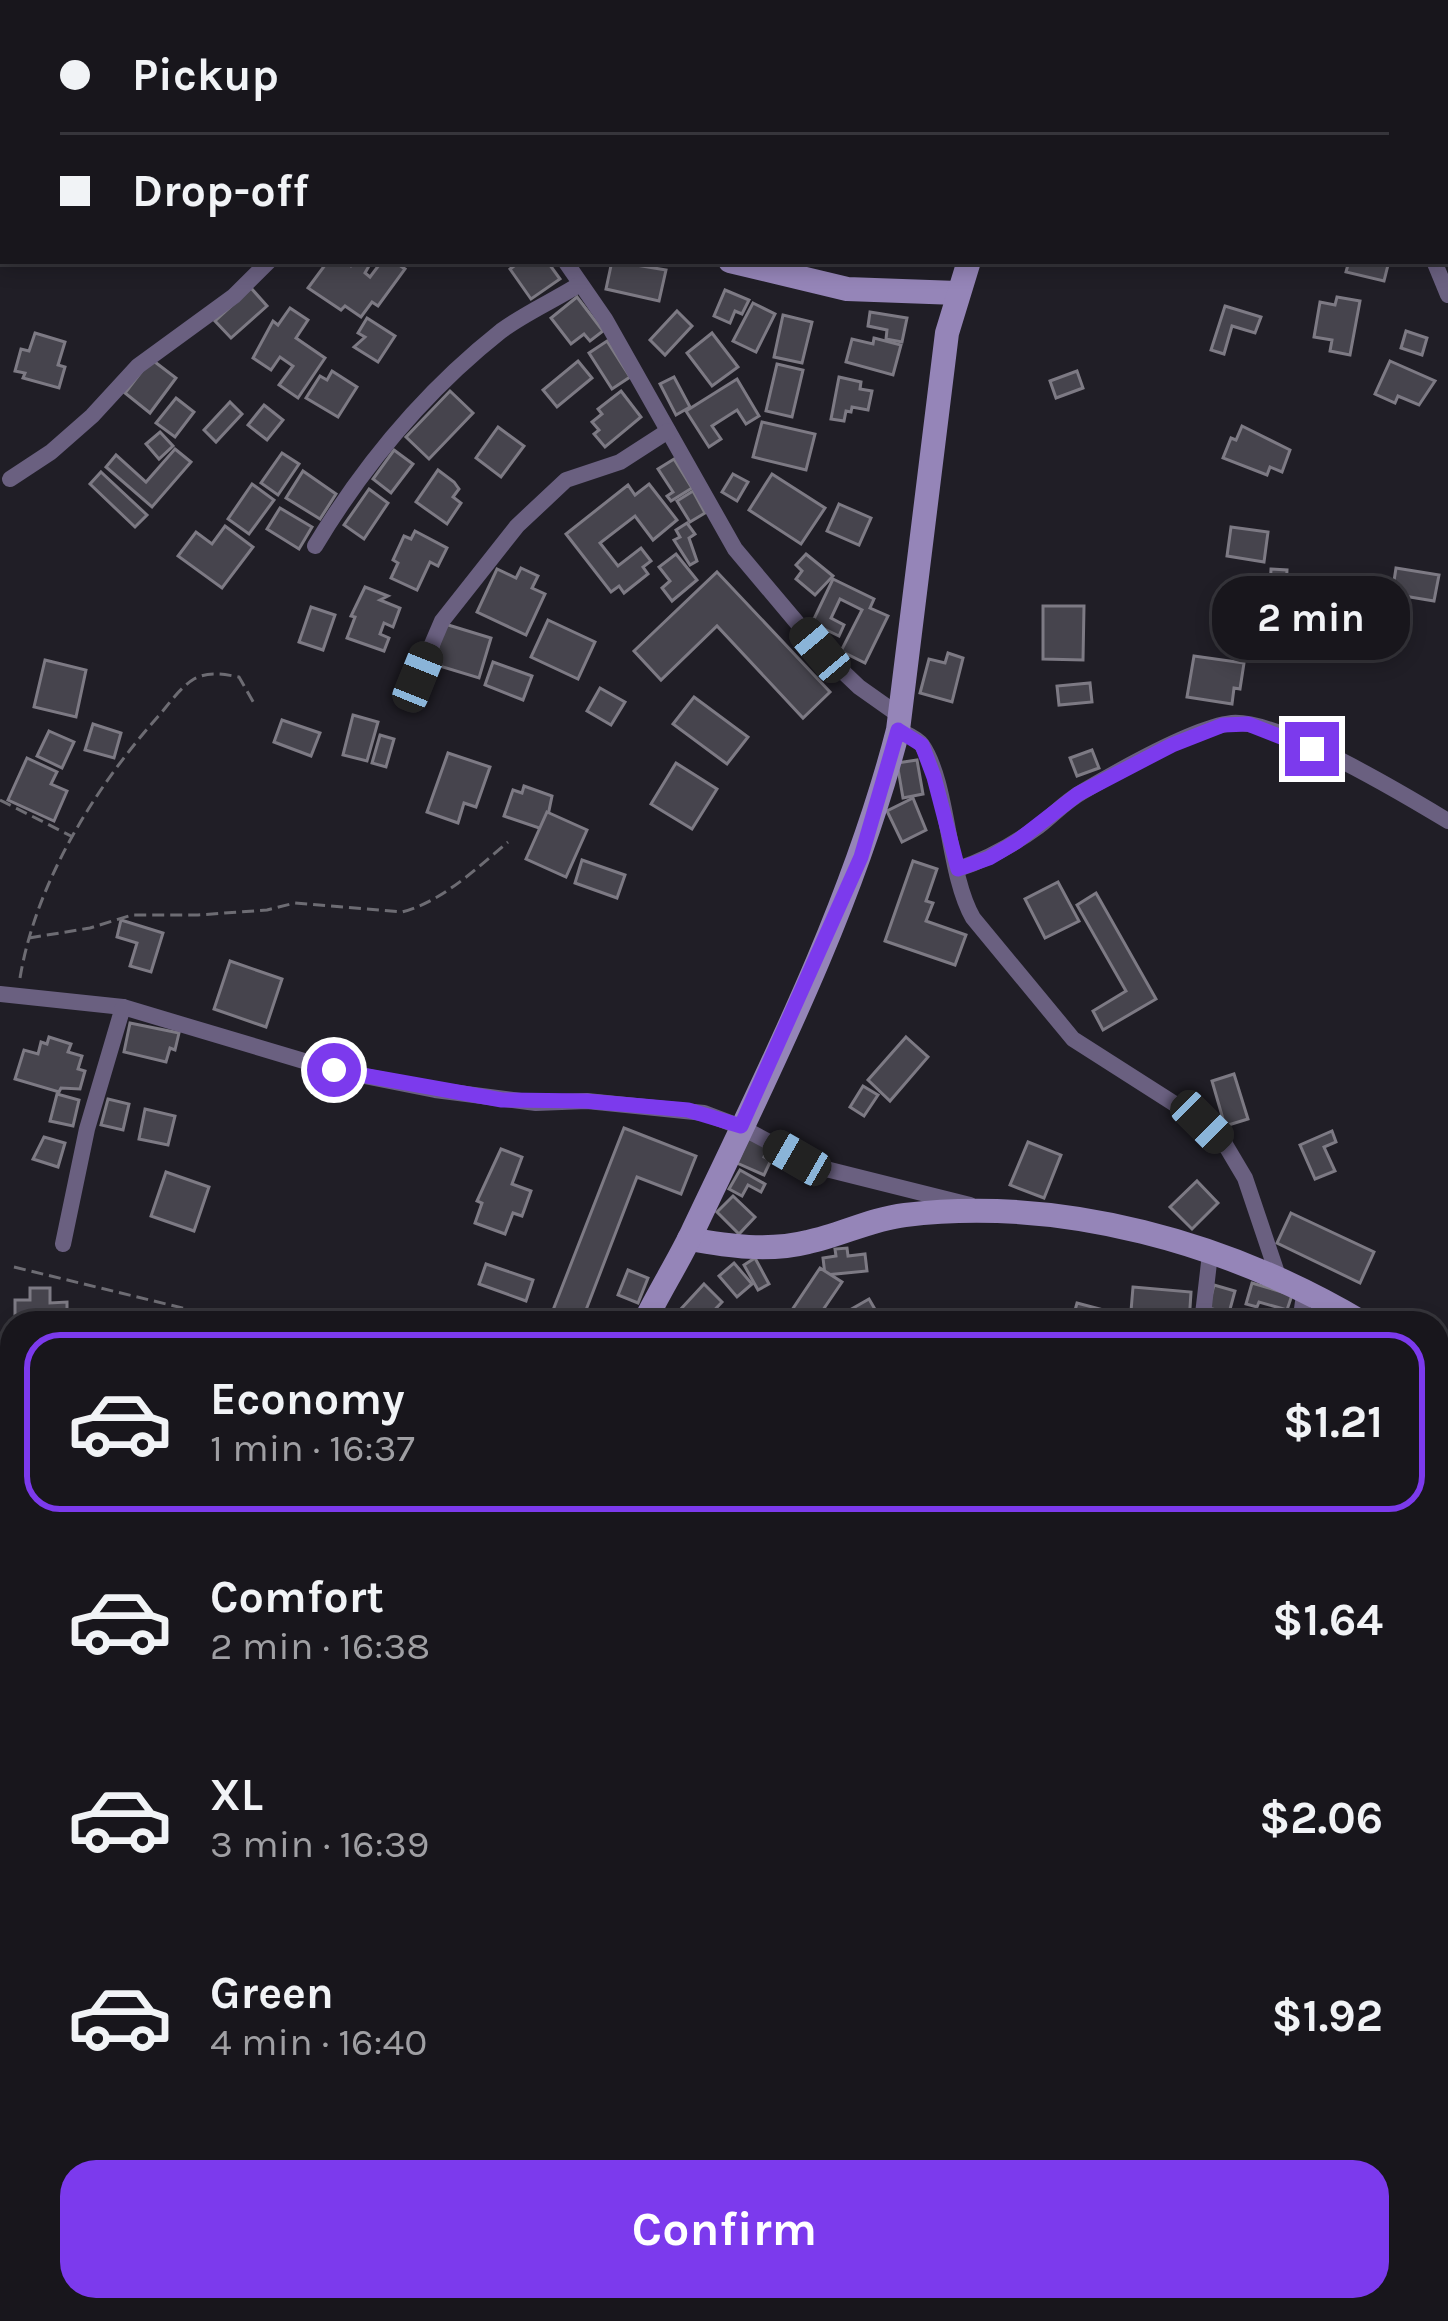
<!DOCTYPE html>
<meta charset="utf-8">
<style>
:root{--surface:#18161c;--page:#252329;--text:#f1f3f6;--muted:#9f9fa3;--line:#36353b;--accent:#7c3aed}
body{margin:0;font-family:Karla,sans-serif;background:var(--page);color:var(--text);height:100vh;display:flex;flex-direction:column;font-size:45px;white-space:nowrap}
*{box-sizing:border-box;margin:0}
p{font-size:39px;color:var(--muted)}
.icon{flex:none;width:66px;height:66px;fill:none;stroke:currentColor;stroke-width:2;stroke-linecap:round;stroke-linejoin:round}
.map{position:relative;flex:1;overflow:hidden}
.panel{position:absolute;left:0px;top:1311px;width:1449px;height:1011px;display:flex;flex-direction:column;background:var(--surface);border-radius:36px 36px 0 0;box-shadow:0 6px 18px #0003,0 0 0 3px var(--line)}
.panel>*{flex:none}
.guide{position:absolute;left:0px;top:0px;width:1449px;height:264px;box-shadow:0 6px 18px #0003,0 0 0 3px var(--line);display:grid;align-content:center;height:264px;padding:0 60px;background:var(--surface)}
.end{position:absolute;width:54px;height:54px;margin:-27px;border:15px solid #7c3aed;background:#fff;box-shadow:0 0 0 6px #fff}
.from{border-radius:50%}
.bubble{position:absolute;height:84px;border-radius:36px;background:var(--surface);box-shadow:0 6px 18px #0003,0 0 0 3px var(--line);font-size:39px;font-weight:700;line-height:84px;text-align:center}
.car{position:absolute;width:36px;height:72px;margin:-36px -18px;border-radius:15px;box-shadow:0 0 9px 3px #0007;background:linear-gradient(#222 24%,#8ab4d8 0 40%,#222 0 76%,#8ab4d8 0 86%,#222 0)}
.guide b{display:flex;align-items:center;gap:42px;height:114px;font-size:45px}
.guide b+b{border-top:3px solid var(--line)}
.guide i{width:30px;height:30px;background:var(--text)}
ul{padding:21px 0 0;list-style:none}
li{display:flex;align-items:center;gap:36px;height:180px;margin:0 24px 18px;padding:0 36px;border:6px solid transparent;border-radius:36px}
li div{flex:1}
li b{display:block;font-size:45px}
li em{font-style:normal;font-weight:700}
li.active{border-color:var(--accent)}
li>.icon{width:108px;height:108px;stroke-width:1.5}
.primary-button{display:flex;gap:24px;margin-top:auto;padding:24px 60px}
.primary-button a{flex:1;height:138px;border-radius:36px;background:var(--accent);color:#fff;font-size:48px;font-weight:700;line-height:138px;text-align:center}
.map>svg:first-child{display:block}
.building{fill:#46444d;stroke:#7d7a84;stroke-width:3}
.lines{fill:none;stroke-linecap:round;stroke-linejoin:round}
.path{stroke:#6d6c73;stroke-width:3;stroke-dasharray:12 6;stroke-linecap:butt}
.lane{stroke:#6a6080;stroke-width:8}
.street{stroke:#6a6080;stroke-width:16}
.secondary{stroke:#9585b8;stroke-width:24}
.route{stroke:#7c3aed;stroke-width:15}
</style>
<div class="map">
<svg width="1448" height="2321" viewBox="0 0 1448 2321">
<rect width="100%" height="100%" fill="#201e26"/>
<g class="building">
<path d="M429,0H556L428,3Z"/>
<path d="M328,261H344L351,266L362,261L369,266L365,273L370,277L382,261H393L405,269L378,306L372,302L361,317L345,306L341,310L308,288Z"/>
<path d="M521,261H547L560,279L531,299L510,269Z"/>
<path d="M612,261L666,270L659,301L606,289Z"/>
<path d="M1349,261H1389L1384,281L1346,272Z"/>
<path d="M251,288L267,306L231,338L215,321Z"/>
<path d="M725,290L749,300L742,314L735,311L730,323L714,316Z"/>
<path d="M577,297L603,331L590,341L584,334L571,344L551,318Z"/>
<path d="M1337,297L1360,301L1350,355L1330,351L1332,340L1314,337L1320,302L1335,305Z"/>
<path d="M753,303L775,314L756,352L733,341Z"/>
<path d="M1225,306L1261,317L1255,333L1232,326L1224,354L1211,350Z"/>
<path d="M290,308L308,320L296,338L325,358L298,398L279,385L293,366L280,357L271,370L253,358L273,321L278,325Z"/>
<path d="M677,311L692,326L665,355L650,340Z"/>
<path d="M870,312L907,318L902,342L886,339L887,330L868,326Z"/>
<path d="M783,315L812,322L802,363L774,357Z"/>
<path d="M367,318L395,336L378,362L354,347L365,337L358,333Z"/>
<path d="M1406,331L1427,338L1422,355L1401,348Z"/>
<path d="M35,333L65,342L58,365L65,367L59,388L23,378L25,373L15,371L21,349L29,351Z"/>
<path d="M712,333L738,367L712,386L687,353Z"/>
<path d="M874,338L901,345L893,375L846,362L852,339L873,344Z"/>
<path d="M607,341L630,377L612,389L589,353Z"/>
<path d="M151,359L176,378L150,413L125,393Z"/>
<path d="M578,361L592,378L557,407L543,390Z"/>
<path d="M1390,361L1435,381L1419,405L1398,396L1395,403L1375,394Z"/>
<path d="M777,364L803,370L792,417L766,411Z"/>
<path d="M332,371L357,387L338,417L306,398L320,376L327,380Z"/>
<path d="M1077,371L1083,388L1056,398L1050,381Z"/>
<path d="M674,377L690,407L676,415L660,384Z"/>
<path d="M839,377L861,382L860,389L872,391L868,410L852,407L851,412L846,411L844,421L831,419Z"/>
<path d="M737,379L759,416L746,424L737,410L712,426L721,439L709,447L686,411Z"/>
<path d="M450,391L473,413L429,459L406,437Z"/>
<path d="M621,391L641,417L605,447L594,434L599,430L592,422L602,414L598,409Z"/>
<path d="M176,398L194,412L175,437L156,423Z"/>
<path d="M230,402L242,414L216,442L204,430Z"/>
<path d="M264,405L283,420L267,440L248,425Z"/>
<path d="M762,422L815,434L806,470L753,457Z"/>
<path d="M1242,426L1290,450L1282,472L1270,467L1267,475L1223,458L1231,438L1236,440Z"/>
<path d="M498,427L524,446L501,477L476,458Z"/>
<path d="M160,432L173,446L159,459L146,444Z"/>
<path d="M175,449L191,462L152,507L106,467L116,455L146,482Z"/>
<path d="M394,450L413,464L391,493L373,479Z"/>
<path d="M282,453L299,464L278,495L261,483Z"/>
<path d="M674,459L692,488L671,501L667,496L673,492L658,469Z"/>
<path d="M438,470L454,482L459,489L453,497L461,503L447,524L416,502Z"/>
<path d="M303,471L336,494L320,519L286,498Z"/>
<path d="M101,472L147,515L135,527L90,484Z"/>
<path d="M733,474L748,482L737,501L722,492Z"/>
<path d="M772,474L825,508L801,544L749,510Z"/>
<path d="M252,484L274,500L249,534L228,519Z"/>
<path d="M649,484L677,520L653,540L635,516L600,543L618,566L641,548L651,561L643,567L648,574L624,593L619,586L611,592L566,534L628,485L635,495Z"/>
<path d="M369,489L388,503L364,539L344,525Z"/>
<path d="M693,491L705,513L690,522L677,501Z"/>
<path d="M839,504L871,518L859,545L827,531Z"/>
<path d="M280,508L312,527L299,549L267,529Z"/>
<path d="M687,523L695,534L689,538L697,561L690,565L674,540L680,537L676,530Z"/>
<path d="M225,526L253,547L222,588L178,556L196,532L212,544Z"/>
<path d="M1231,527L1268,532L1264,562L1227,556Z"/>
<path d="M415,531L447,548L438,566L430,562L417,590L391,578L398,563L393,560L404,536L411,539Z"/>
<path d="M676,554L697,580L672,601L662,588L670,581L659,567Z"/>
<path d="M806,554L833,576L815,595L796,579L802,571L796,565Z"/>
<path d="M521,568L538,576L532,588L545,594L526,635L477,612L497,569L516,578Z"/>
<path d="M1396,568L1439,575L1434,601L1392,594Z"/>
<path d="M1271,569L1287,570L1286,592H1270Z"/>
<path d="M717,572L830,692L803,718L717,626L661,680L634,651Z"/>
<path d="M833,579L874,599L870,608L888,616L865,663L841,651L862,610L840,599L831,618L844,625L839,636L812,623Z"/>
<path d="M365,587L388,596L380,600L400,608L393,627L384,623L380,634L389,638L384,651L347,638L355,617L351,616Z"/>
<path d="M1043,606H1084L1083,660L1043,659Z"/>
<path d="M311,607L335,615L323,650L299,642Z"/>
<path d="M548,620L595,642L578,679L531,657Z"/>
<path d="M445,624L491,638L479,678L433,664Z"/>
<path d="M948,653L963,658L952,702L920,693L929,659L945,663Z"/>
<path d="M1194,656L1244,663L1240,689L1234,688L1232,704L1187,697Z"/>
<path d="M45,660L86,670L76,717L34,707Z"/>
<path d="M493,662L532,676L523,700L485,685Z"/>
<path d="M1090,683L1092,702L1059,705L1057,686Z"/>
<path d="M600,688L625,702L611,725L587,711Z"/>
<path d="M694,697L748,737L727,764L673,724Z"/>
<path d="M353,715L378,722L367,761L343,755Z"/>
<path d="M282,720L320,733L311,756L274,742Z"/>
<path d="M93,724L121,733L114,758L85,750Z"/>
<path d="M49,731L74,742L62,768L37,756Z"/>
<path d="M380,735L394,739L386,767L372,763Z"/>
<path d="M1092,750L1099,768L1077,776L1070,758Z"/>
<path d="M448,753L490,767L476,807L464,803L458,823L427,812Z"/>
<path d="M27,758L57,772L51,784L67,791L54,821L8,800Z"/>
<path d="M917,760L923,794L903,798L897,763Z"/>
<path d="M676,763L717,789L692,829L651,804Z"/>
<path d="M524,786L552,796L545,830L504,816L513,790L522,793Z"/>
<path d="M913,798L926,830L902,842L887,811Z"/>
<path d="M547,812L587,830L566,877L526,859Z"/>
<path d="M582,860L625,875L617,898L575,883Z"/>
<path d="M913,861L937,869L926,901L933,903L926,921L966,935L955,965L885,941Z"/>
<path d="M1058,882L1079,921L1045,938L1025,899Z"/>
<path d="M1096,893L1156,999L1103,1030L1093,1011L1126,991L1077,905Z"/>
<path d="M121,920L163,933L151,972L130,966L137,943L117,937Z"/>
<path d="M230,961L282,979L266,1027L214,1009Z"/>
<path d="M130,1023L179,1033L175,1050L170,1048L166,1062L124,1052Z"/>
<path d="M49,1037L71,1044L68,1052L82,1056L78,1069L85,1071L80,1089L61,1088L59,1092L15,1079L24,1050L38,1054L41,1042L47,1044Z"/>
<path d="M906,1037L928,1057L890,1101L868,1080Z"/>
<path d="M1234,1074L1248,1119L1225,1126L1212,1081Z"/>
<path d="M863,1086L878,1095L864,1116L850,1107Z"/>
<path d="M57,1094L79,1100L73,1126L50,1121Z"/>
<path d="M108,1099L129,1104L123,1130L101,1125Z"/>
<path d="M145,1109L175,1116L168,1145L139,1139Z"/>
<path d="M624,1128L696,1156L681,1194L637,1177L581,1323H548Z"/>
<path d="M1332,1131L1336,1142L1324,1147L1335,1171L1315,1179L1300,1145Z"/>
<path d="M44,1137L65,1143L58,1167L33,1159Z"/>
<path d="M748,1138L768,1147L764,1157L771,1160L764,1175L737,1163Z"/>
<path d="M1028,1142L1061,1155L1044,1198L1010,1185Z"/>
<path d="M501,1149L522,1157L512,1184L531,1191L522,1216L513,1213L505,1234L475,1223L482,1203L477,1201Z"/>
<path d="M740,1170L765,1184L761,1192L748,1185L742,1196L729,1189Z"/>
<path d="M166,1172L209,1187L194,1231L151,1216Z"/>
<path d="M1197,1181L1218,1203L1192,1229L1170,1207Z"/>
<path d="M733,1196L755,1217L739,1234L717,1212Z"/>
<path d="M1291,1213L1374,1252L1360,1283L1277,1243Z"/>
<path d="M847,1248L848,1256L865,1254L867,1271L825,1275L823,1258L836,1256L835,1249Z"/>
<path d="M755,1258L769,1284L758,1290L744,1265Z"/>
<path d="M734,1263L752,1284L737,1297L719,1276Z"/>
<path d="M486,1264L533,1280L526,1301L479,1284Z"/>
<path d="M820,1268L842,1282L814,1323H810L792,1310Z"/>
<path d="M628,1270L648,1278L638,1303L618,1295Z"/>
<path d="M1252,1283L1292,1295L1287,1310L1259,1302L1257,1307L1246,1304Z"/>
<path d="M704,1284L722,1302L702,1323H668Z"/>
<path d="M1214,1285L1235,1291L1229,1313L1208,1308Z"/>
<path d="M1133,1287L1191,1292L1189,1323H1173L1174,1316L1154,1314L1153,1323H1130Z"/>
<path d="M30,1288H50V1303L67,1302V1323H15V1300H30Z"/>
<path d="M869,1299L883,1323H827Z"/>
<path d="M1077,1303L1100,1309L1096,1323L1057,1321L1061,1310L1074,1314Z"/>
<path d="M5,1347L12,1350V1386L0,1382Z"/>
<path d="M0,1398L12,1401V1452L0,1450Z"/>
<path d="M1443,1426L1448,1427V1478L1437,1476Z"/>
<path d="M1437,2115L1448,2117V2155L1437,2153Z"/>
<path d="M0,2123L12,2125L8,2139L12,2140V2170L0,2168Z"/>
<path d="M1437,2177L1448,2179L1446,2217L1437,2215Z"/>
<path d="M12,2292V2310H51L48,2321L5,2318Z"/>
<path d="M292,2310H328L325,2321H288Z"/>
<path d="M951,2310H993L1007,2315L1005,2321H949Z"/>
<path d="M1028,2310H1065L1074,2315L1071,2321H1022Z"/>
</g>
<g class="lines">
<g class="path">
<path d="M869,0L871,3"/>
<path d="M0,800L73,837"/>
<path d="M29,938L90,928L132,915H198L267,910L295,903L402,912C443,901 477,868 508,842"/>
<path d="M20,978C36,881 97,784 162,712C171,701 182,686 194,679C209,671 223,674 239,677L255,705"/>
<path d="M14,1267L244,1323"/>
<path d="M1437,1501L1448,1500"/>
<path d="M1437,2008L1448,2006"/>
<path d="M0,2032L12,2004"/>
<path d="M761,2310L775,2318"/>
<path d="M768,2321L808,2310"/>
</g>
<path class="lane" d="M192,3L194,0"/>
<g class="street">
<path d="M1097,0L1101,3"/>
<path d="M1129,3L1130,0"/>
<path d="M1446,149L1448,147"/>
<path d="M565,261L605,319L735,549L820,650L859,687L900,716"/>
<path d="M1434,261L1448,295"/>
<path d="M10,479L51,452L92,416L138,366L234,296L269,261"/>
<path d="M315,546C365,463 424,392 501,331C525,313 555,300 580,284"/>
<path d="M418,677L442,621L517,526L566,480L620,462L668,431"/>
<path d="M898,730C906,734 917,738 922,745C949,784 947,873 973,918L1073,1039L1203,1122L1226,1146L1245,1178L1278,1276"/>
<path d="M958,869C988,859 1013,845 1039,826C1053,815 1066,801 1082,792C1116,772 1195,727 1232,723C1279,719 1405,795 1448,821"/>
<path d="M0,994L123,1007L334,1070L435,1090L536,1103L587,1101L704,1113L741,1127L814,1166L970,1205"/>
<path d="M63,1244L87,1129L123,1007"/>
<path d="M1202,1323L1210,1254"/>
<path d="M1300,1323L1305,1288"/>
<path d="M0,1746L12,1750"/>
<path d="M1437,1860L1448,1856"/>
<path d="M0,2272L12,2235"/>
<path d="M1197,2310L1209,2321"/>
<path d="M1331,2321L1332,2310"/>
</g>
<g class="secondary">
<path d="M83,0L89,3"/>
<path d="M1206,3L1211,0"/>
<path d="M730,261L847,289L957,293"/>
<path d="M689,1239C729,1246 768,1252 808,1242C841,1235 871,1219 905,1215C1062,1196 1229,1243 1363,1323"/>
<path d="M644,1323C659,1292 677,1264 692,1233C769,1071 853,905 898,730L947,333L969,261"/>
<path d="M1437,1369L1448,1374"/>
<path d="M199,2321L202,2310"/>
</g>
</g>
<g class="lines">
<path class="route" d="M334,1070L502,1100L586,1101L688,1110L741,1126L861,857L898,730L922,745L934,777L958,869L989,858L1016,842L1078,794L1172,745L1223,725L1248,724L1312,749"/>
</g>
</svg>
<i class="end from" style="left:334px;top:1070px"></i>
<i class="end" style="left:1312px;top:749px"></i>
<div class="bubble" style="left:1212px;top:576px;width:198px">2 min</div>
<i class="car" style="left:820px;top:650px;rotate:320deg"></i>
<i class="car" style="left:418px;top:677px;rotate:22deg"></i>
<i class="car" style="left:1202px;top:1122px;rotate:135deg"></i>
<i class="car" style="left:797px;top:1158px;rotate:300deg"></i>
<div class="guide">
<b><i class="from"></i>Pickup</b>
<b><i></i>Drop-off</b>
</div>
<section class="panel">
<ul>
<li class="active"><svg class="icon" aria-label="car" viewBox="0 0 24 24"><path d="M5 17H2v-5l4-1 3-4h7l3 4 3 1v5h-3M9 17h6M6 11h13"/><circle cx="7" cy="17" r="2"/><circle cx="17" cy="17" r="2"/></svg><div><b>Economy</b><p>1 min · 16:37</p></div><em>$1.21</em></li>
<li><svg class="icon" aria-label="car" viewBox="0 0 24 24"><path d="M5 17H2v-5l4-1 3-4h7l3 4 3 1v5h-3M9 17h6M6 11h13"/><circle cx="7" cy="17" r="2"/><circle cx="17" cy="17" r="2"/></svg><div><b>Comfort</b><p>2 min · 16:38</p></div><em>$1.64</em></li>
<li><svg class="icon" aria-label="car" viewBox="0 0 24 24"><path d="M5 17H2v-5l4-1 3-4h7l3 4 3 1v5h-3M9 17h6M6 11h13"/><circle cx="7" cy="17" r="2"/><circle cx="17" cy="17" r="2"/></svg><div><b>XL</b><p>3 min · 16:39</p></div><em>$2.06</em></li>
<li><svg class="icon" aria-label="car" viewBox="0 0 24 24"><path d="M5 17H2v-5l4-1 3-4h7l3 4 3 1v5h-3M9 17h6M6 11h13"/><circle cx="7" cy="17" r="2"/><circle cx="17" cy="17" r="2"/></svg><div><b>Green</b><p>4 min · 16:40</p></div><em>$1.92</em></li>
</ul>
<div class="primary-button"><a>Confirm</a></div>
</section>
</div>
